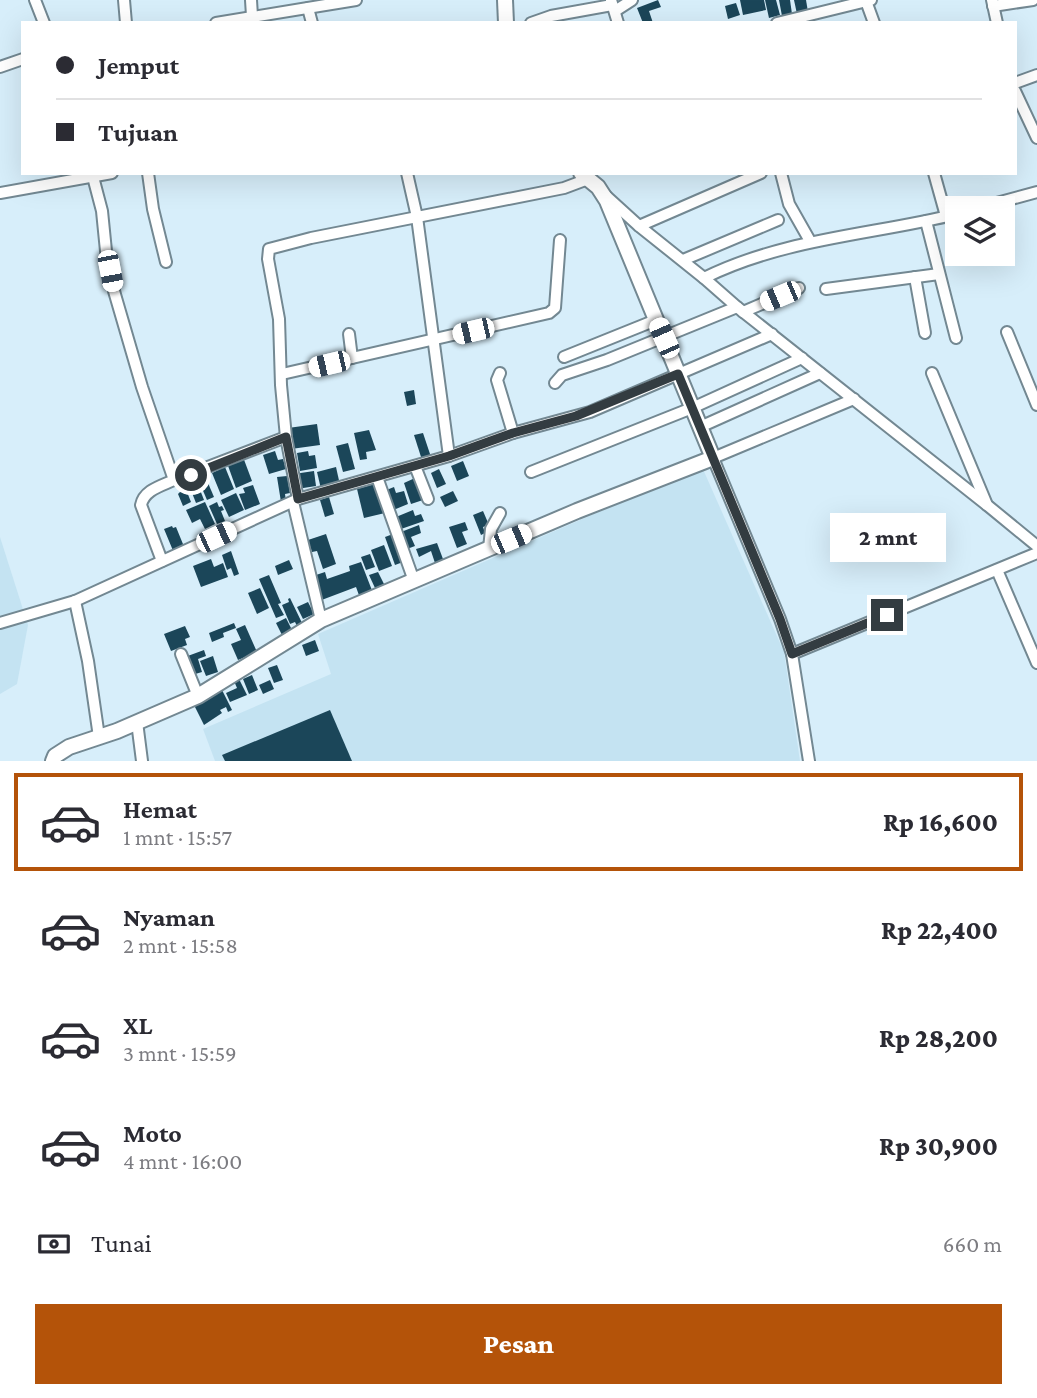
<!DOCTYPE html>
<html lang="id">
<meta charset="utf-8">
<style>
:root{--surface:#fff;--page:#f7f7f7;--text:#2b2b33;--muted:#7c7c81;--line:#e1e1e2;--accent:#b45309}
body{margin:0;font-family:"Crimson Pro",serif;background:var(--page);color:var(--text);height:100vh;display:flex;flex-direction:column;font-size:26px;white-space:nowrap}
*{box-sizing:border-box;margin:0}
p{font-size:23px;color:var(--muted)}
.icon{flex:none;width:38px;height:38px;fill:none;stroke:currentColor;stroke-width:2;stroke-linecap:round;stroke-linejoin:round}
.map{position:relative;height:761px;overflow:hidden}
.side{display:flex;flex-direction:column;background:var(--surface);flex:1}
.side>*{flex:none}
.banner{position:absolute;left:21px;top:21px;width:996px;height:154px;border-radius:0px;box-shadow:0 7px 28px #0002;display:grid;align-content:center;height:154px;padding:0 35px;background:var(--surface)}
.tools{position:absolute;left:945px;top:196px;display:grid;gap:14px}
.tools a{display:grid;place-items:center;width:70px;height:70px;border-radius:0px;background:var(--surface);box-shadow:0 7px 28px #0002;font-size:35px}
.end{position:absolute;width:32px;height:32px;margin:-16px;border:9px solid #333c41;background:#fff;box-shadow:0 0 0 4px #fff}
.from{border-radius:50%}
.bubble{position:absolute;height:49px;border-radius:0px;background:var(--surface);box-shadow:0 7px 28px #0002;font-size:23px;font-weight:800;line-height:49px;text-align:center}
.car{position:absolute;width:21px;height:42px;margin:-21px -10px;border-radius:9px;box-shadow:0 0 5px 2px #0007;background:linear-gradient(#fff 24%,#345 0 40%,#fff 0 76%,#345 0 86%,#fff 0)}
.banner b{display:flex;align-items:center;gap:24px;height:66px;font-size:26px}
.banner b+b{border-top:2px solid var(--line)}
.banner i{width:18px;height:18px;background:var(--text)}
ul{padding:12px 0 0;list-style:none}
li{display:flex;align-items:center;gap:21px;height:98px;margin:0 14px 10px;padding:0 21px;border:4px solid transparent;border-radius:0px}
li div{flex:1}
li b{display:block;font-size:26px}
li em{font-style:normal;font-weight:800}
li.on{border-color:var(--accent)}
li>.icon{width:63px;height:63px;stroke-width:1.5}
.pay{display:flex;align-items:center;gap:18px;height:77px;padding:0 35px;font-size:26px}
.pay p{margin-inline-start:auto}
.action{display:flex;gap:14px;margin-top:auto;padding:14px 35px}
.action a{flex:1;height:80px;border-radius:0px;background:var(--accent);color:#fff;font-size:28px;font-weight:800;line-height:80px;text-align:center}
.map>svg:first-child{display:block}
.built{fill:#c4e3f2}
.building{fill:#1b4659}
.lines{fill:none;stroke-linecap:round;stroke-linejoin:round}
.minor-casing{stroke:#738892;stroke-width:14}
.tertiary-casing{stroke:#738892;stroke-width:18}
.minor{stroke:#fff;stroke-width:10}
.tertiary{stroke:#fff;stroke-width:14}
.route{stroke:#333c41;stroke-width:9}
</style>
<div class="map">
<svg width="1037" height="761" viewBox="0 0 1037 761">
<rect width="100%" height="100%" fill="#d7eefa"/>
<g class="built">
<path d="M702,467L784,652L800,761H215L203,729L331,674L318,634Z"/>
<path d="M0,537L28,625L17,684L0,694Z"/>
</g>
<g class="building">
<path d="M658,0L661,7L649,11L653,23H643L637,8Z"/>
<path d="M740,0H764L766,10L743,15Z"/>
<path d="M765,0H776L780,15L769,18Z"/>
<path d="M779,0H790L792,14L782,16Z"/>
<path d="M794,0H806L808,12L797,14Z"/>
<path d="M736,3L740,15L728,19L725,6Z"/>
<path d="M414,390L416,404L407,406L404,392Z"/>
<path d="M317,424L320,445L291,449L288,428Z"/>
<path d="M369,430L376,450L366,452L367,459L360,460L354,433Z"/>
<path d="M423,433L431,457L422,460L414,435Z"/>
<path d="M348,443L355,469L343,472L336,446Z"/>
<path d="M275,451L278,460L283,459L286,469L269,474L263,455Z"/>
<path d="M308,451L309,456L315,455L317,468L300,471L297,453Z"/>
<path d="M243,457L252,481L236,488L227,463Z"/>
<path d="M463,461L469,476L457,481L451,466Z"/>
<path d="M225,467L234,489L221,495L212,473Z"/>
<path d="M336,467L340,485L321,489L317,472Z"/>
<path d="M439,469L446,484L437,488L431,473Z"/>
<path d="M314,471L316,486L297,489L294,474Z"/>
<path d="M205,476L214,497L207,500L198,479Z"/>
<path d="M287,476L290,493L285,494L286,501L281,502L277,477Z"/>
<path d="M195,477L204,500L196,503L187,480Z"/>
<path d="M415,478L423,500L411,504L404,483Z"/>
<path d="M378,483L385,513L364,518L357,489Z"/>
<path d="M253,485L260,504L245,510L239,494L245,493L243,488Z"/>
<path d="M185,487L191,502L183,506L178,494Z"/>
<path d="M394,487L396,493L404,491L408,504L391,511L384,491Z"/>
<path d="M453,491L458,501L445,507L440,497Z"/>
<path d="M236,493L244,510L229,517L221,500Z"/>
<path d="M329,497L334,514L325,517L320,500Z"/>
<path d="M205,502L215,524L205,529L200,519L192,523L186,510Z"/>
<path d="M217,502L219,507L222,506L224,510L221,511L225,521L217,524L209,506Z"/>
<path d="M413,510L415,516L421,514L424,521L401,529L396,517Z"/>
<path d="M483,511L489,525L483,527L485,533L481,535L473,515Z"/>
<path d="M465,522L468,530L462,532L467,544L457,548L449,527Z"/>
<path d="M419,525L421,533L411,537L415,546L407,549L401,532Z"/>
<path d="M172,526L173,528L176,527L185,549L174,553L164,529Z"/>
<path d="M326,534L336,564L323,569L317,551L312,552L308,540Z"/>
<path d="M393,534L403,562L395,565L385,537Z"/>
<path d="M437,543L443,559L435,563L431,551L419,557L416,549Z"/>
<path d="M384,545L392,566L379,571L371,550Z"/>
<path d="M231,551L239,574L234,576L231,568L227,570L222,555Z"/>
<path d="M370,554L375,567L366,570L361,557Z"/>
<path d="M211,559L214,567L223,563L228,577L201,587L193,566Z"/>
<path d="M289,560L293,569L278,575L275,566Z"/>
<path d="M361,562L373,593L360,598L356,587L319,601L313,576L325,572L327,579L350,571L349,566Z"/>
<path d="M378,572L384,584L375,588L369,575Z"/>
<path d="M269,575L281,603L278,604L284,615L276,618L259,579Z"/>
<path d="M260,588L269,608L257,614L248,593Z"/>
<path d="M290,598L303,625L298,628L295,622L290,624L282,605L289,602L288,599Z"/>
<path d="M308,602L314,614L303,619L297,607Z"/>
<path d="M286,618L292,630L282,635L276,623Z"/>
<path d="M234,623L236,628L223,633L224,637L212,642L209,633Z"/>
<path d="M245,625L257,652L238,660L231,644L241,640L236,629Z"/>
<path d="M185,626L190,637L185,639L187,645L171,651L164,634Z"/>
<path d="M315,640L319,651L306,656L302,645Z"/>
<path d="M204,650L206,656L198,659L202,672L192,675L185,657Z"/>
<path d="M213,656L218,672L206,676L200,661Z"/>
<path d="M277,665L283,680L274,683L268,668Z"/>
<path d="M252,675L258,690L249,694L243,679Z"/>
<path d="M239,679L247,695L230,702L226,693L237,688L234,681Z"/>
<path d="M270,680L274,689L263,694L259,685Z"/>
<path d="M222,690L232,710L228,712L226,707L220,710L222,713L204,725L194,705Z"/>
<path d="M330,710L352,761H225L222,755Z"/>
</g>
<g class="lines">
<defs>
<g id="minor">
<path d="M35,0L44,23"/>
<path d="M124,0L126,23"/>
<path d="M251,0L252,16"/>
<path d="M611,0L618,23"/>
<path d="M992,0L997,23"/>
<path d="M866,1L874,23"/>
<path d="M993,6L1033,0"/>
<path d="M308,8L312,23"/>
<path d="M615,11L632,0"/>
<path d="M216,23L356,0"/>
<path d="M531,23L551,16L612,5"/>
<path d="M777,23L871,0"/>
<path d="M0,67L23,59"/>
<path d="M1015,83L1037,75"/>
<path d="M1015,91L1037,138"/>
<path d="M92,173L102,211L106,251L114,291L142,387L174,480C161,486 144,490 141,505L162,561"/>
<path d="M148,173L153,209L166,262"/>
<path d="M781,173L789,204L810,241"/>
<path d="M934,173L946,216"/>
<path d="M0,193L112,173"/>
<path d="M606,196L639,226L704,278C785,238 872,235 957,214"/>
<path d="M978,208L1037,192"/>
<path d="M926,221L956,338"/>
<path d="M639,226L761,173"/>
<path d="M683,260L778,220"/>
<path d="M915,277L925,333"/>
<path d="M704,278L737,307L987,505"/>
<path d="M826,289L939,274"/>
<path d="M743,312L799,288"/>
<path d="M1007,332L1037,405"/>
<path d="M349,334L352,358"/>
<path d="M564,357L656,320"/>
<path d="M500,373L497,380L513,433"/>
<path d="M932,373L987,505L1037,546"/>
<path d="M282,374L549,313L555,308L560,240"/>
<path d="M555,383L562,375L607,360L737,307"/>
<path d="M700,427L820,373"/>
<path d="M449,456L513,433L590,412L772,334"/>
<path d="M415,466L428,499"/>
<path d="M531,472L692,408L802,358"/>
<path d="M377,477L414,581"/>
<path d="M174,480L286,437"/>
<path d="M298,499L286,437L281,385L279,319L268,259L269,249L311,238L564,188L588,179"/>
<path d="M293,502L321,620"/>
<path d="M489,549L491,529L500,513"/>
<path d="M997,570L1037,663"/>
<path d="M75,601L88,661L99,737"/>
<path d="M0,623L75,601L298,499L449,456L417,217L407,173"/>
<path d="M181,654L198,696"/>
<path d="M792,654L1037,553"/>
<path d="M137,722L142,761"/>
<path d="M809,761L792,654L780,619L713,458L854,399"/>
</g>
<g id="tertiary">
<path d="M505,0L506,23"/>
<path d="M53,761L55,756L69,747L117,731L198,696L321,620L577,511L713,458L607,201L598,187L581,173"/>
</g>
</defs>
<use href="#minor" class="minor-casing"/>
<use href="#tertiary" class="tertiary-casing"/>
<use href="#minor" class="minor"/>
<use href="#tertiary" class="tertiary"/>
</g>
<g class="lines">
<path class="route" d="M191,475L286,437L298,499L449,456L513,433L576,416L678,374L780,619L792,654L887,615"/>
</g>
</svg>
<div class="tools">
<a><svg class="icon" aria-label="layers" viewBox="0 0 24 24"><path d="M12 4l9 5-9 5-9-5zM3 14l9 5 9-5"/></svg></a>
</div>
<i class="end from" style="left:191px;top:475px"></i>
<i class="end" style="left:887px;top:615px"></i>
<div class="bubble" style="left:830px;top:513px;width:116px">2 mnt</div>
<i class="car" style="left:110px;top:271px;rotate:169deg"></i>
<i class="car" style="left:780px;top:296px;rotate:247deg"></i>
<i class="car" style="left:473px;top:331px;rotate:257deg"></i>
<i class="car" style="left:664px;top:338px;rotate:336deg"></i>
<i class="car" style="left:329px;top:364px;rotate:257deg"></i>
<i class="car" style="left:216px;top:537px;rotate:65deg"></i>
<i class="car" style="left:511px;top:539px;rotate:67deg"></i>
<div class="banner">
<b><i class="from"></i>Jemput</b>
<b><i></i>Tujuan</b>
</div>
</div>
<section class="side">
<ul>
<li class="on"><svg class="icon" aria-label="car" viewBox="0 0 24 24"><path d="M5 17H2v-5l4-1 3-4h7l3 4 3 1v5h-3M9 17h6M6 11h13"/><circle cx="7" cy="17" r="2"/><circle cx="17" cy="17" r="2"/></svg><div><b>Hemat</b><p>1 mnt · 15:57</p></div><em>Rp 16,600</em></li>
<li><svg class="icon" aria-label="car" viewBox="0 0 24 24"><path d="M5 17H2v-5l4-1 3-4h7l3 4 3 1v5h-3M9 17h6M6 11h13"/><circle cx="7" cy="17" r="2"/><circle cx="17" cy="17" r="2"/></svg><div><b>Nyaman</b><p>2 mnt · 15:58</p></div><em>Rp 22,400</em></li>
<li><svg class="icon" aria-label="car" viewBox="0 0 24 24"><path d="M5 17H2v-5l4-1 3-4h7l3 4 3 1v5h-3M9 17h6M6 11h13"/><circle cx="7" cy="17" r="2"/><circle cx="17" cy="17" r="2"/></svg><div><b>XL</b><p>3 mnt · 15:59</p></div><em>Rp 28,200</em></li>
<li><svg class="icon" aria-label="car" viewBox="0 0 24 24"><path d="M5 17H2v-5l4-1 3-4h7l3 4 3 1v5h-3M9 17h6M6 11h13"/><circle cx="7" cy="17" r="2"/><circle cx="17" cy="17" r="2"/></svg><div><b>Moto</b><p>4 mnt · 16:00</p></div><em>Rp 30,900</em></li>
</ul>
<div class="pay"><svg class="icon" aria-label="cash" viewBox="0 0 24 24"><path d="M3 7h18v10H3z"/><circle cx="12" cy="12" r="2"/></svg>Tunai<p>660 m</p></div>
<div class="action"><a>Pesan</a></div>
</section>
